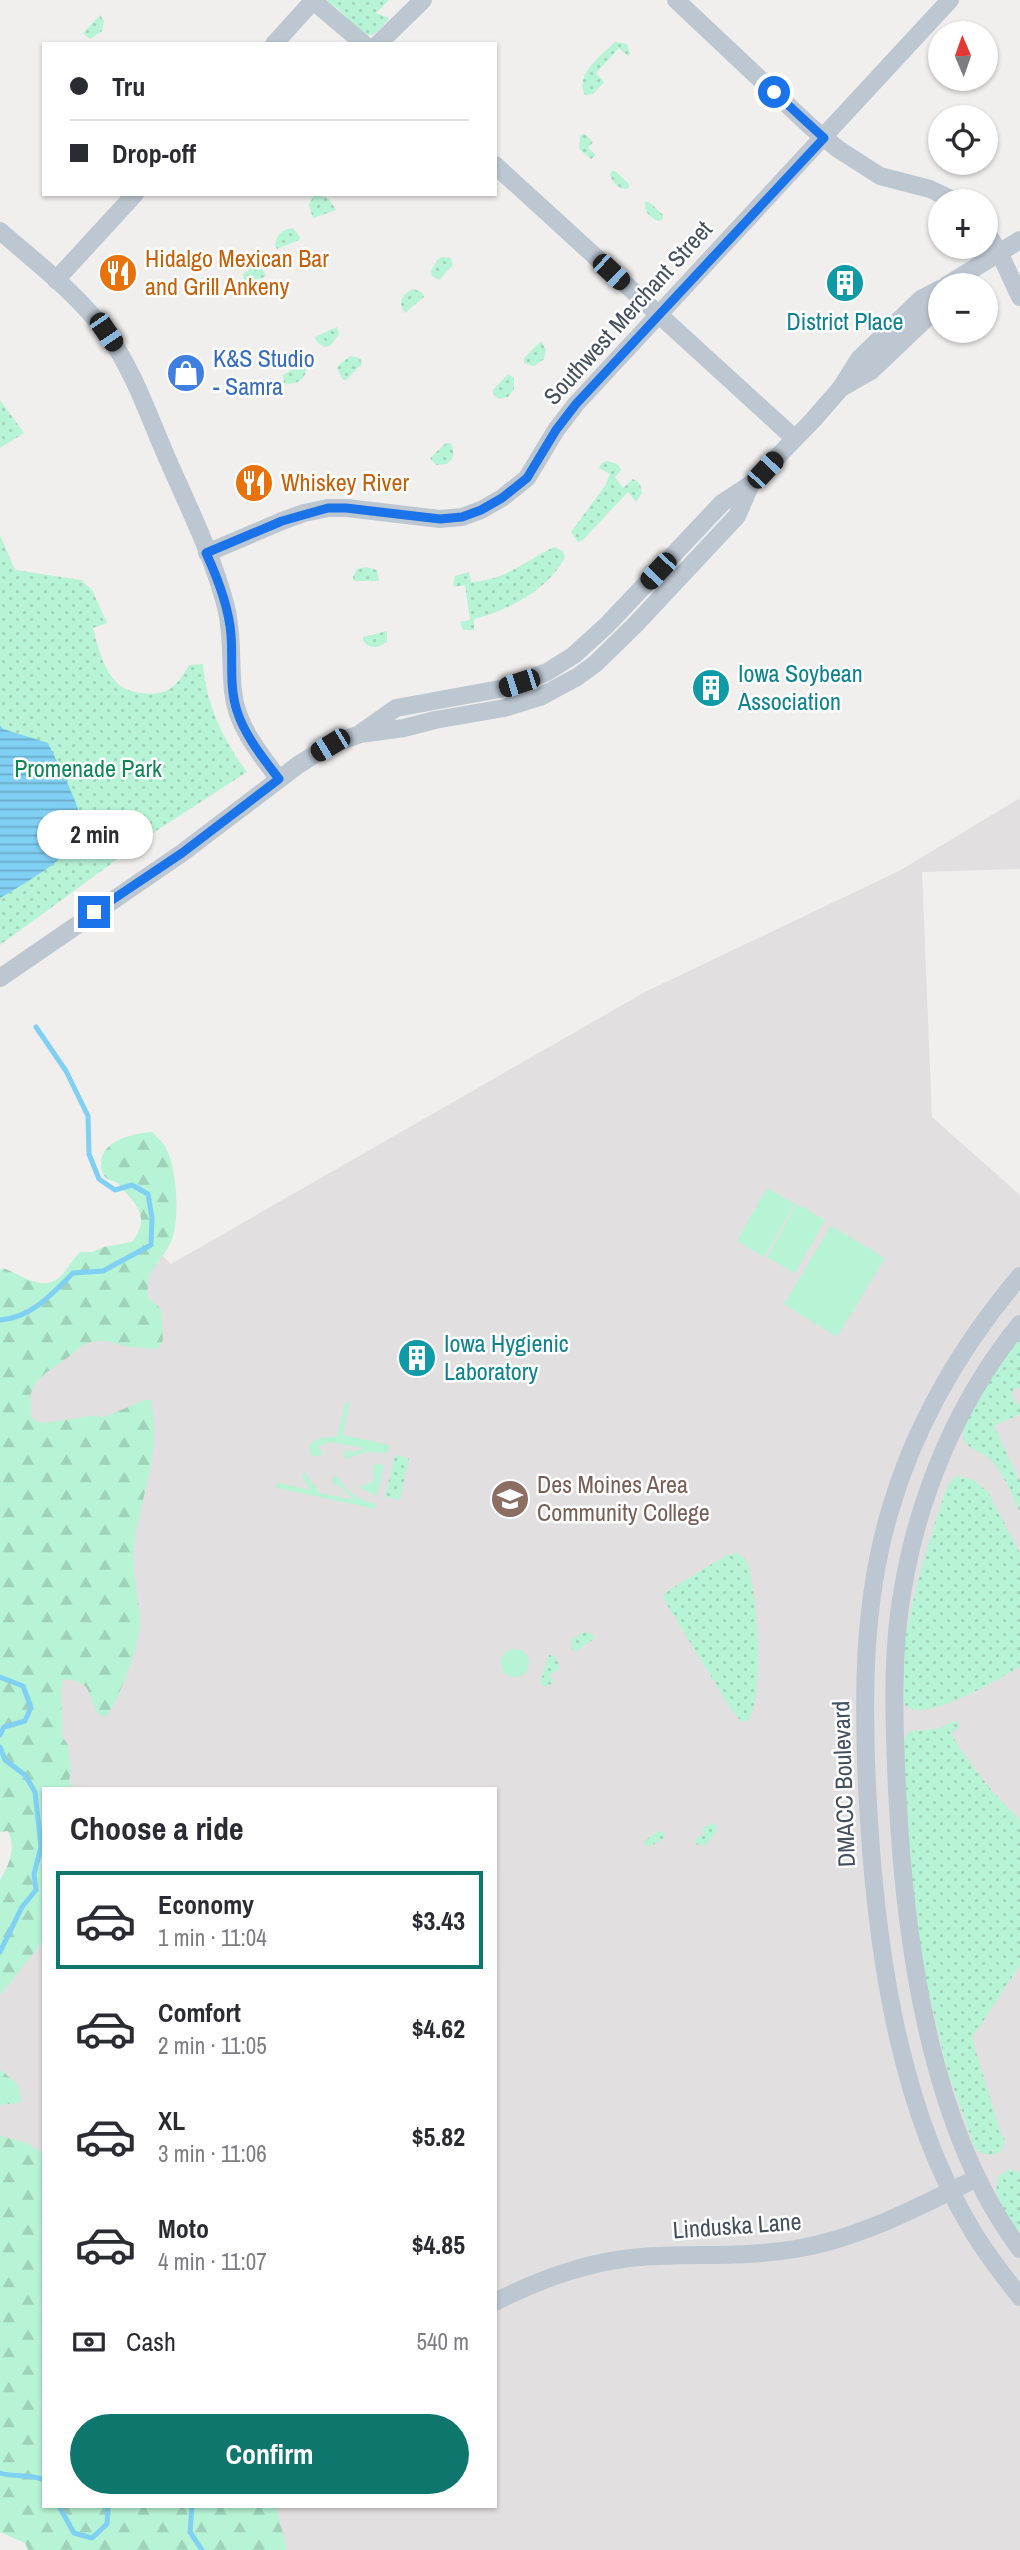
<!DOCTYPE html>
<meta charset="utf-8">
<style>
:root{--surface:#fff;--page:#f2f2f3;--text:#2b2b33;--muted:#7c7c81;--line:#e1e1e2;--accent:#0f766e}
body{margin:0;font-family:"Archivo Narrow",sans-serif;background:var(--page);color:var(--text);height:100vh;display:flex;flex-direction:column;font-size:26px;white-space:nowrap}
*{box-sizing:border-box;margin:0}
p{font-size:23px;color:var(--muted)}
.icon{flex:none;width:38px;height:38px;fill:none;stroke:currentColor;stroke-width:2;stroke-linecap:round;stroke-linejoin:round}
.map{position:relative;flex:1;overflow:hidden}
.side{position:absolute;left:42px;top:1787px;width:455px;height:721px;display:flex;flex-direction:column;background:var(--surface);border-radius:0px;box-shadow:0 2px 5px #0004}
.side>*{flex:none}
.hud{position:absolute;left:42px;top:42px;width:455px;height:154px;border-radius:0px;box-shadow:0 2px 5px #0004;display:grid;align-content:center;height:154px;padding:0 28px;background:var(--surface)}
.needle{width:46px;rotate:358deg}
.controls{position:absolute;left:928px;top:21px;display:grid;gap:14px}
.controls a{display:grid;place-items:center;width:70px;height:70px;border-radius:50%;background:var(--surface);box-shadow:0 2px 5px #0004;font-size:35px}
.end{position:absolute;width:32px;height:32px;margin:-16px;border:9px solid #1a73e8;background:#fff;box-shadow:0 0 0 4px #fff}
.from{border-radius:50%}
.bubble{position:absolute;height:49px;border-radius:24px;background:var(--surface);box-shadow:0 2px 5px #0004;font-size:23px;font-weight:700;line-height:49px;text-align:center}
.car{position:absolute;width:21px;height:42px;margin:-21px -10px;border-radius:9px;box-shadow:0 0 5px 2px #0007;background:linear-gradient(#222 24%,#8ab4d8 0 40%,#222 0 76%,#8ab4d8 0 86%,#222 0)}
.hud b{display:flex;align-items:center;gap:24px;height:66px;font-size:26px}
.hud b+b{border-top:2px solid var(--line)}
.hud i{width:18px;height:18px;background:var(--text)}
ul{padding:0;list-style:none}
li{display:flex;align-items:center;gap:21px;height:98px;margin:0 14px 10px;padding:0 14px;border:4px solid transparent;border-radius:0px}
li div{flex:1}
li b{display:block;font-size:26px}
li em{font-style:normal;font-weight:700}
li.selected{border-color:var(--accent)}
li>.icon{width:63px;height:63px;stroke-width:1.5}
h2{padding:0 28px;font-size:32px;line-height:84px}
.pay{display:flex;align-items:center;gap:18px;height:77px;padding:0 28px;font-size:26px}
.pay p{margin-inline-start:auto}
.button{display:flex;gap:14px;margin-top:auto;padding:14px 28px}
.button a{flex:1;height:80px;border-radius:42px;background:var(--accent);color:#fff;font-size:28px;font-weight:700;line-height:80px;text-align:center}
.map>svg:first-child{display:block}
.education{fill:#e2dfe0}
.grass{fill:url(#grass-dots)}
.forest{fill:url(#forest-firs)}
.garden{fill:#b7f3d5}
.water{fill:url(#water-rules)}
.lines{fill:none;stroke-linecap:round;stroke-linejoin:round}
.stream{stroke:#80d0f4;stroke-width:5}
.minor{stroke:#bdc7d2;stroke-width:18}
.route{stroke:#1a73e8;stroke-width:9}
.labels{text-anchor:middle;stroke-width:5;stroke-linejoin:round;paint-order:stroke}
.food-label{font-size:24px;fill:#c56008;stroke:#fff;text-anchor:start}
.street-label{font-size:24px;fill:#444f5d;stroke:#fff}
.culture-label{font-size:24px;fill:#0d838f;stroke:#fff;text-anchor:start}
.shop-label{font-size:24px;fill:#366cbe;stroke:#fff;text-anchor:start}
.park-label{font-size:24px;fill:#0e8656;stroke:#fff}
.education-label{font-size:24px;fill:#785e54;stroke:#fff;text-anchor:start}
</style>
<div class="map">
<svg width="1020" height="2550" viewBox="0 0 1020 2550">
<defs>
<pattern id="grass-dots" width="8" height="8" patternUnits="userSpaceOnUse" patternTransform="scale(1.75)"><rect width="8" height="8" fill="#b7f3d5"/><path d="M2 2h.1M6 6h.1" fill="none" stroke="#9fd2b9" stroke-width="1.8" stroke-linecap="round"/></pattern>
<pattern id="forest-firs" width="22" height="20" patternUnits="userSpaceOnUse" patternTransform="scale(1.75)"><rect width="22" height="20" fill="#b7f3d5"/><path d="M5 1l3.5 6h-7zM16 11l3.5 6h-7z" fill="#9fd2b9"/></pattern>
<pattern id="water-rules" width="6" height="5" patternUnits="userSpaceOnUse" patternTransform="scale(1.75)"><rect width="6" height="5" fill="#80d0f4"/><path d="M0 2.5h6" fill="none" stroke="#6aabc9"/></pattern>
</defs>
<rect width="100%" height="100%" fill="#f1eeee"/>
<path class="education" d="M1020,798V869L922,872L932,1117L1020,1195V2550H202L192,2506H495V1788H44V2480L0,2473V1952L22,1907L0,1320L151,1245L171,1264L645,992L899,871Z"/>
<g class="grass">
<path d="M322,0H389L376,13L389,18C363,55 357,24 337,8C333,5 327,3 322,0Z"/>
<path d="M100,15L104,21L102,31L90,39L83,33Z"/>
<path d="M615,42L627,44L630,54L628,56L619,48L596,73L604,82L593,94L585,95C574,74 601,56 615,42Z"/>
<path d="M584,133L593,142L588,148L596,155L591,159L579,149L580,136Z"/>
<path d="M611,171H615L629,184V188C619,191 614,183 610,176Z"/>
<path d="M317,195L329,199L336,210L313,218L309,205L313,197Z"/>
<path d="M645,202H649L663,215V219L659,221C650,218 644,212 645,202Z"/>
<path d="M293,228L300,237L299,240L277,249L275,245C276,234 284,229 293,228Z"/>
<path d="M442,257L451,258L453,265L439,280L432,276L431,271L437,260Z"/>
<path d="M255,265L261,266L266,276L255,281L256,286L245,291L243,274Z"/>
<path d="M413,289L422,292L424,297L405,313C397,303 402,294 413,289Z"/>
<path d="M337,327L339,334L330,346L324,347L316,341L315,337Z"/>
<path d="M541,341L546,350L544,359L534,366L524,363V358Z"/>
<path d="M351,356L360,358L362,364L346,380H343L337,368L341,363Z"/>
<path d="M302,364H305C309,378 297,386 284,383L283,375Z"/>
<path d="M508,374L514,378V389L508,397L499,399L493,394V390Z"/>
<path d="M0,400L24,433L0,448Z"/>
<path d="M446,443H450C455,451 455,457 447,464L436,465L430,458Z"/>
<path d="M607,461L617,464L621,470L615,477L623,488L633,479L640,484L642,493L636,502L628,492L582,541L578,542L571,532L605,486L610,474L599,468L602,463Z"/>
<path d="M0,535L15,570L81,580L92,590L107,623L93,628C98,647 103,669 117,683C127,694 155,697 168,690C178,684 183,675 189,665L203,664C206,704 223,740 247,772L156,831L0,945Z"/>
<path d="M554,547L563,551L565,557C548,590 509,610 474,619V630H463L460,622L470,620L465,585L455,587L453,585L455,576L469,572L471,582C504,581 527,560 554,547Z"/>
<path d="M366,567L377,570L379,581H354L353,577L357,569Z"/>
<path d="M387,631V642C377,648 371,650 363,641V637Z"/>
<path d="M1020,1334V1387L1011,1392L1016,1405L1020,1403V1414L994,1426L1020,1482V1512C1012,1496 1004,1473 991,1460C984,1452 971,1451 965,1442C953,1426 1009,1351 1020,1334Z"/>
<path d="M395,1455L409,1458L400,1500L385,1497Z"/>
<path d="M956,1476L972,1479L988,1492L1020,1553V1667C998,1678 925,1725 905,1705C891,1654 928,1547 944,1495L948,1485Z"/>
<path d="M736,1553C740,1555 742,1556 745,1559C758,1582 766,1706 746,1722L740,1720L729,1706L663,1598L666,1592L725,1556Z"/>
<path d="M584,1632L593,1634L594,1639L576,1651H572L571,1640Z"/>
<path d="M549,1655L555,1656L560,1668L550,1675L554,1682L545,1687L541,1684V1681Z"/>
<path d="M955,1721L958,1722L959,1727L951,1733C970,1766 993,1794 1020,1820V1965L972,2038L998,2124L1005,2142L1002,2150C993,2157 983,2156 975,2148L947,2069L923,1969L912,1892L903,1748L906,1735L912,1731L937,1729Z"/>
<path d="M711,1823L716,1826V1832L706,1845H697L695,1840L705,1833L702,1829Z"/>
<path d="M660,1831L665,1833L664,1838L651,1846L645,1845V1840Z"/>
<path d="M1011,2169L1020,2173V2233C1009,2216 987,2194 1001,2174Z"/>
</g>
<g class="forest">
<path d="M152,1132C157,1137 163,1142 166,1148C177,1169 181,1223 170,1244C158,1268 146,1265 148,1297L161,1309L163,1340L159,1348L153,1349C144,1348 134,1347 125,1346C116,1344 108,1340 98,1341C82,1343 81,1347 70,1356C44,1375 22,1382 33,1420L44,1423L90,1416L104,1417L145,1400H151C163,1455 139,1496 134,1548C132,1571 138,1594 140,1617C142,1640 120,1698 106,1717L98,1714C86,1691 93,1682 63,1679L61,1688L62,1736L68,1745L71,1768L69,1782L73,1788H44V1940L0,1995V1880C10,1863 16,1849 8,1831L0,1832V1270L3,1268C22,1275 44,1294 62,1275C68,1268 73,1259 80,1252H92L104,1247L132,1242C147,1223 142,1210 127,1194C124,1191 120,1185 116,1182C112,1180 110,1181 106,1178C102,1174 101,1169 101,1163C102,1140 134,1133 152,1132Z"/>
<path d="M0,2069L18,2085L22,2102L0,2105Z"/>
<path d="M0,2136L27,2143L44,2154V2506H276L287,2550H28L25,2543L0,2532Z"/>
</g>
<g class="garden">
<path d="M767,1188L795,1204L764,1257L737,1241Z"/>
<path d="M797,1204L825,1220L795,1273L767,1257Z"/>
<path d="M831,1226L885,1258L837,1337L784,1304Z"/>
<path d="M350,1400L343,1435L389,1445L388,1453L365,1452L346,1459L344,1450L356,1452L364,1448L330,1442L317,1447L322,1451L321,1456H313L309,1451L310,1444L320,1438L337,1437L345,1404Z"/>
<path d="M374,1464L384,1465L377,1496L358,1487L373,1482Z"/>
<path d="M304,1472L320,1493L354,1500L341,1487L333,1483L332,1477L337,1476C346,1492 358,1500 376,1504L375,1509L274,1487L279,1483L310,1490L302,1476Z"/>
<circle cx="515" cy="1663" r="14"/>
</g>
<path class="water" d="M0,725L3,729L48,743C56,760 88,819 82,835C74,855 19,887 0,898Z"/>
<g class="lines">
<g class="stream">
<path d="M0,1320C31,1318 52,1294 73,1273L103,1271L151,1245L152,1218L148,1194L132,1185L115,1190L99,1179L89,1154L88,1116L66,1071L36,1027"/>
<path d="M0,1677L23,1686L31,1707L25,1721L4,1727L0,1735"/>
<path d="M0,1747L5,1760L25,1775L35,1792L41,1847L34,1874L36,1890L22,1907L0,1952"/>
<path d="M0,2473C15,2478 30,2473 44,2480"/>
<path d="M59,2506L74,2533L92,2538L107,2524L108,2506"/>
<path d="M192,2506L190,2532L202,2550"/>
</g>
<g class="minor">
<path d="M312,0L364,44"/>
<path d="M676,0L811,127L838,149L880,176L930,189L955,201"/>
<path d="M274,44L313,1"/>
<path d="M378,44L423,0"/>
<path d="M495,165L794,438"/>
<path d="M985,230L999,252L1020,297"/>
<path d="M0,231C37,263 78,294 107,334C134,371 149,417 167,458C188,506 213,556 226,607C233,635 230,663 233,691C236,725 259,753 279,779"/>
<path d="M56,280L135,194"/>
<path d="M947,285L1020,240"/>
<path d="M843,387L871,371L932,313L940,301"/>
<path d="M207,553L282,521L304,513L328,508H347L440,519L462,517L481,510L502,498L527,478L556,430L576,404L950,0"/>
<path d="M362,732L396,708L505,688L547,672L574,655L607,625L722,503L751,484L813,420L840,389L859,359L921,299L940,289"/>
<path d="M0,978L182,853L298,765L330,745L360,734L404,728L435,720L504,708L540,697L577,677L595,664L635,625L737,516L751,484"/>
<path d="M1020,1276C961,1346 914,1426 889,1514C863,1604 863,1694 867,1786C874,1932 895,2103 972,2230C986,2254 1003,2275 1020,2297"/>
<path d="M1020,1324C959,1399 919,1493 903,1588C891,1654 894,1722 897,1789C904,1936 929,2128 1020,2249"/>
<path d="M495,2302C542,2278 589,2261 641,2257C692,2253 744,2258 795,2249C859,2239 920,2206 977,2178"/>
</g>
</g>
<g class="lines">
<path class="route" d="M94,912L182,853L279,779C263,758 245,736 237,711C229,687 233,660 231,635C229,607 218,579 206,553L282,521L328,508H346L440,519L462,517L481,510L502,498L527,478L556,430L576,404L824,138L774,92"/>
</g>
<defs>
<symbol id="restaurant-disc" viewBox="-11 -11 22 22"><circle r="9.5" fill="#e8710a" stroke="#fff"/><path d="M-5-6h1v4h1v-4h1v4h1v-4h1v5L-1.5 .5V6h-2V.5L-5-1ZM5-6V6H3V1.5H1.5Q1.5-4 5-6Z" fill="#fff"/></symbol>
<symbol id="building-disc" viewBox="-11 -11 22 22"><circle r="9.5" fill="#0f9aa8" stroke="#fff"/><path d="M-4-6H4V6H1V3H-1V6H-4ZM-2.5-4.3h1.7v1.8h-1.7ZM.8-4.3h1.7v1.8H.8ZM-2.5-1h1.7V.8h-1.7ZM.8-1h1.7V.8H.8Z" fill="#fff"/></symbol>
<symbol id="shop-disc" viewBox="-11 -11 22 22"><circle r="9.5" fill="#3f7fe0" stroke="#fff"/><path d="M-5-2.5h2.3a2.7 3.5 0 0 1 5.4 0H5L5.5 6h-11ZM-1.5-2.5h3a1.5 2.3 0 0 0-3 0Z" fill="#fff"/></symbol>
<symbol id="university-disc" viewBox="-11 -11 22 22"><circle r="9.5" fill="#8d6e63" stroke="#fff"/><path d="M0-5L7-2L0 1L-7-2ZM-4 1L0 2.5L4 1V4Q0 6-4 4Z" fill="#fff"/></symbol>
</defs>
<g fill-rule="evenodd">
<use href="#restaurant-disc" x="96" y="251" width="44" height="44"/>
<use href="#building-disc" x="823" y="261" width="44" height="44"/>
<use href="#shop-disc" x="164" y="351" width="44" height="44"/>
<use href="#restaurant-disc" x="232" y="461" width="44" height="44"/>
<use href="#building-disc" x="689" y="666" width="44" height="44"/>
<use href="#building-disc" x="395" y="1336" width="44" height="44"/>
<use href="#university-disc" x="488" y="1477" width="44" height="44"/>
</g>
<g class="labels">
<g class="food-label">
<text x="145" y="267">Hidalgo Mexican Bar<tspan x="145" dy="28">and Grill Ankeny</tspan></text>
<text x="281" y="491">Whiskey River</text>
</g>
<g class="street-label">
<text transform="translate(628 313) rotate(-48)" y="8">Southwest Merchant Street</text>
<text transform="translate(844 1784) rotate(-92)" y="8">DMACC Boulevard</text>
<text transform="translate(737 2226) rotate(-4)" y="8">Linduska Lane</text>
</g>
<g class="culture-label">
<text x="845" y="330" text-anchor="middle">District Place</text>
<text x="738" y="682">Iowa Soybean<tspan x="738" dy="28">Association</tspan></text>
<text x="444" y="1352">Iowa Hygienic<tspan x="444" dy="28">Laboratory</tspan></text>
</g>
<g class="shop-label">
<text x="213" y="367">K&amp;S Studio<tspan x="213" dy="28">- Samra</tspan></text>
</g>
<g class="park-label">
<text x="88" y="777">Promenade Park</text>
</g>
<g class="education-label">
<text x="537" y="1493">Des Moines Area<tspan x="537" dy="28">Community College</tspan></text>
</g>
</g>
</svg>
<div class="controls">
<a><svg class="needle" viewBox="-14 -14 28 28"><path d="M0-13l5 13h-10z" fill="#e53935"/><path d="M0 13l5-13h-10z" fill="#7c7c81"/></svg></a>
<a><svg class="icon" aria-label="locate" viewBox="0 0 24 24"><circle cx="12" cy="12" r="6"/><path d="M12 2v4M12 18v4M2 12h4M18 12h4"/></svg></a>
<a>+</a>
<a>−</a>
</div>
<i class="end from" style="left:774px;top:92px"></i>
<i class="end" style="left:94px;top:912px"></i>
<div class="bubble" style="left:37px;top:810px;width:116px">2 min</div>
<i class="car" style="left:611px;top:272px;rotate:133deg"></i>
<i class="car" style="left:106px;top:332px;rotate:146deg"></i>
<i class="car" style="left:765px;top:470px;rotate:43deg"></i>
<i class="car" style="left:658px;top:571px;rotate:223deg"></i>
<i class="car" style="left:519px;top:683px;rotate:252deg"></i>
<i class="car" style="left:330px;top:745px;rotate:239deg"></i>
<div class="hud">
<b><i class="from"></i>Tru</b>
<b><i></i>Drop-off</b>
</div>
<section class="side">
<h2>Choose a ride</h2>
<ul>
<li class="selected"><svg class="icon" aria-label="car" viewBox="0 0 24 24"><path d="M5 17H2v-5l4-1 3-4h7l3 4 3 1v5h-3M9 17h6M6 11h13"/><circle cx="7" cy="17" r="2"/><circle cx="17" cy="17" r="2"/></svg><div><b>Economy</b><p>1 min · 11:04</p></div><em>$3.43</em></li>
<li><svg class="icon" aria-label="car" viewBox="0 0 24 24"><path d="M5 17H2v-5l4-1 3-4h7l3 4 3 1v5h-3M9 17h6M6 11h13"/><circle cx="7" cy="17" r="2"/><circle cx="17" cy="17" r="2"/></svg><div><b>Comfort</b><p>2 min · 11:05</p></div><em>$4.62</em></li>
<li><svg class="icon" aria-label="car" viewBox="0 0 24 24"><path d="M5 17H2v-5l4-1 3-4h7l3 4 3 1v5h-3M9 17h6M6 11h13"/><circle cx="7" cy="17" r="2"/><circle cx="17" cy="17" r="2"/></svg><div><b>XL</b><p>3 min · 11:06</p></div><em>$5.82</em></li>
<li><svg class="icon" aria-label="car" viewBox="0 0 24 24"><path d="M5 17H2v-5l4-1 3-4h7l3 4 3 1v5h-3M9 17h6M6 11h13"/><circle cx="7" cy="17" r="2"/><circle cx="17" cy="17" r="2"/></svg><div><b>Moto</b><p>4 min · 11:07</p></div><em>$4.85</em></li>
</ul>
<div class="pay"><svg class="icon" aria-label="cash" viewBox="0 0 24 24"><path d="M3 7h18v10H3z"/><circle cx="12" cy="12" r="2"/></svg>Cash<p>540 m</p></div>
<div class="button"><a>Confirm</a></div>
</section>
</div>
